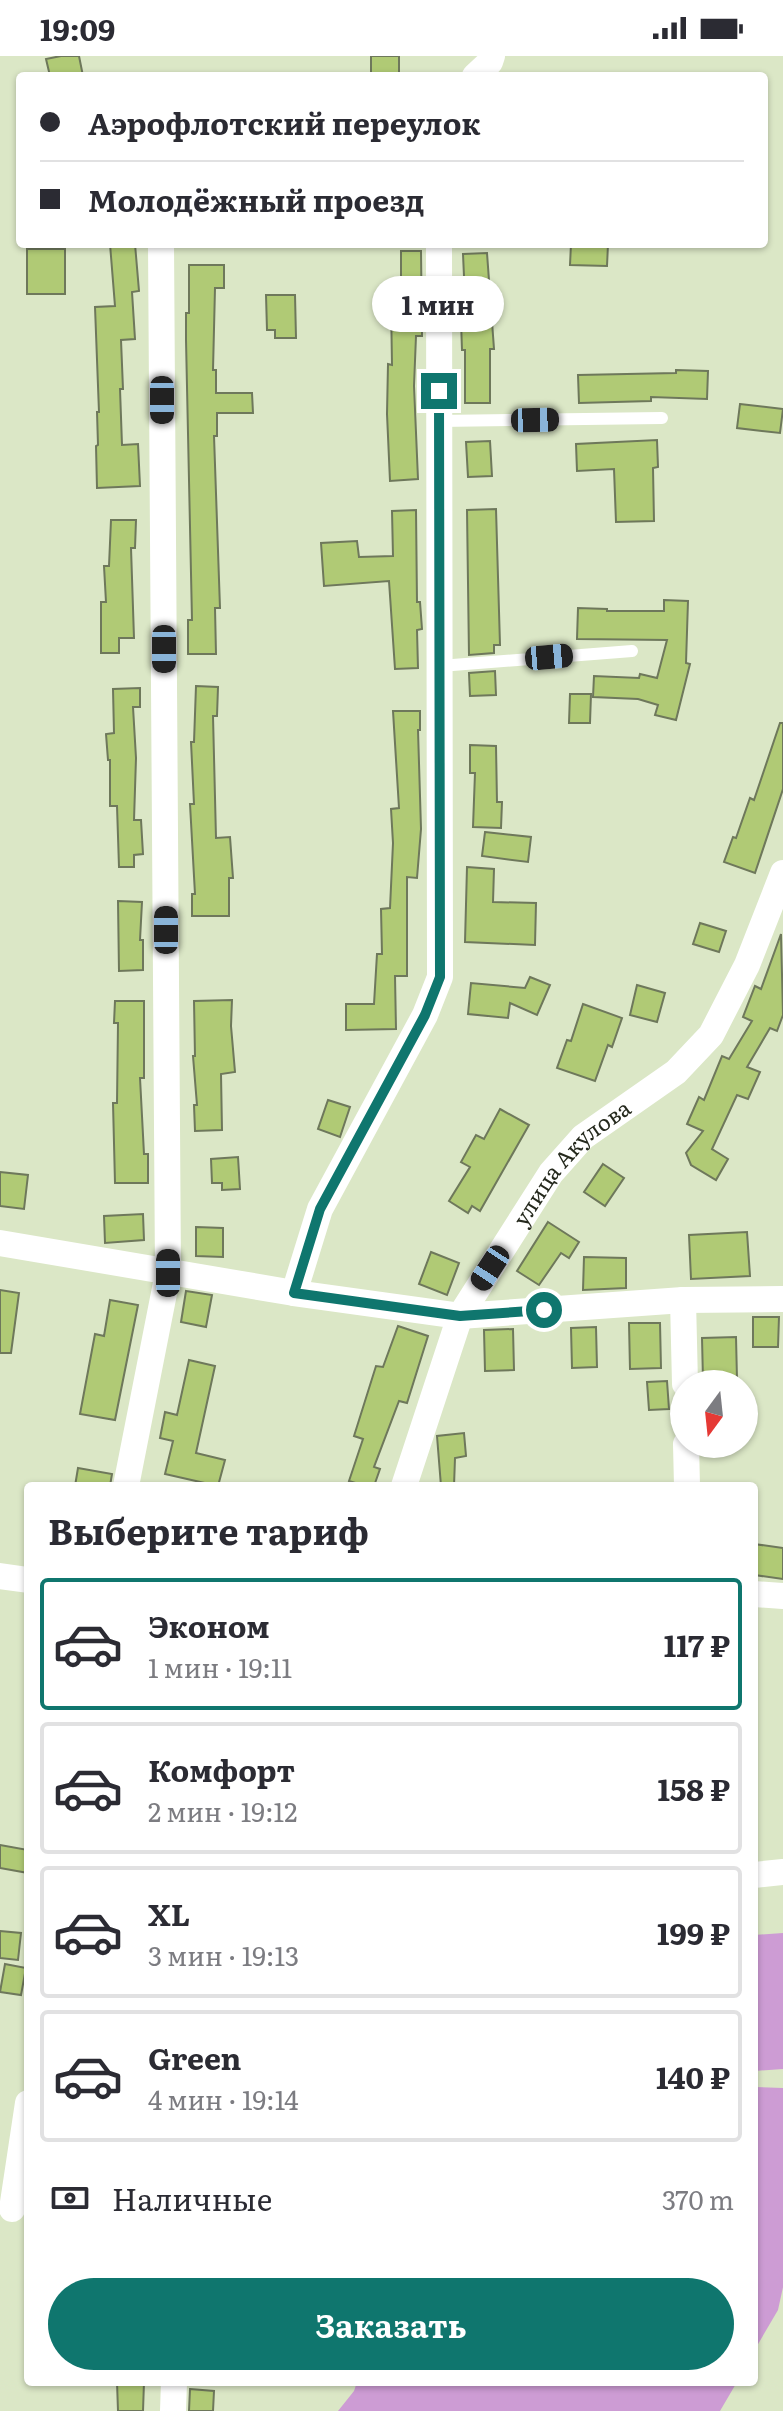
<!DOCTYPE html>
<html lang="ru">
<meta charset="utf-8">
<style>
:root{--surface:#fff;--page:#f7f7f7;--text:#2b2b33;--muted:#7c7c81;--line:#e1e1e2;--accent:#0f766e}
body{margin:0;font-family:Literata,serif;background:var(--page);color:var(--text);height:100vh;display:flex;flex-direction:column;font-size:30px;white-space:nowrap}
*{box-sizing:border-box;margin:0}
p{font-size:26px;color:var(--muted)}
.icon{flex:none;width:44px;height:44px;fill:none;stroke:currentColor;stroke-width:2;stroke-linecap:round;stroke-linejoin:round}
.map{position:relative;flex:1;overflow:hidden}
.details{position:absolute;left:24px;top:1426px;width:734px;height:904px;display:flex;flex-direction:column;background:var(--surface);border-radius:8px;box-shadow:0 2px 6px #0004}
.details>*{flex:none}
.banner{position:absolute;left:16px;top:16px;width:752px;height:176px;border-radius:8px;box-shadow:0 2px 6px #0004;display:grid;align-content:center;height:176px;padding:0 24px;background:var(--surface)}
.needle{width:52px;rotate:195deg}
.fabs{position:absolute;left:670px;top:1314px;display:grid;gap:16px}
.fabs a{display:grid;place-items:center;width:88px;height:88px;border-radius:50%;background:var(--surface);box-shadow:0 2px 6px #0004;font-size:40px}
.end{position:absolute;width:36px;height:36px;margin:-18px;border:10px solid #0f766e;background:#fff;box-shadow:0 0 0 4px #fff}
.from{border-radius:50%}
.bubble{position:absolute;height:56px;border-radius:28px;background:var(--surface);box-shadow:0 2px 6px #0004;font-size:26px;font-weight:700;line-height:56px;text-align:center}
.car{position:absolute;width:24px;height:48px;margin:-24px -12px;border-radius:10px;box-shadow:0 0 6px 2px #0007;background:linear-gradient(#222 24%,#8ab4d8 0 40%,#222 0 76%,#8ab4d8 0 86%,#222 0)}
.banner b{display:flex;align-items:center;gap:28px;height:76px;font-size:30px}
.banner b+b{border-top:2px solid var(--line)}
.banner i{width:20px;height:20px;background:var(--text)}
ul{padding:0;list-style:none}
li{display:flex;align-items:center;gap:24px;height:132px;margin:0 16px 12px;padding:0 8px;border:4px solid var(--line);border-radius:8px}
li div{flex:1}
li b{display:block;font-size:30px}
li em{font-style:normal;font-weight:700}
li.on{border-color:var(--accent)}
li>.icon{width:72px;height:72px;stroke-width:1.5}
h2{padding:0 24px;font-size:36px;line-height:96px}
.pay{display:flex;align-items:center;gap:20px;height:88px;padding:0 24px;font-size:30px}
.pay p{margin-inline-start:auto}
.action{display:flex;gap:16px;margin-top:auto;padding:16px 24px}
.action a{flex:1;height:92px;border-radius:48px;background:var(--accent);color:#fff;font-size:32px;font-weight:700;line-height:92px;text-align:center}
.status{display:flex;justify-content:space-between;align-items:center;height:56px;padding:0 40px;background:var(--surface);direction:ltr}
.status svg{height:22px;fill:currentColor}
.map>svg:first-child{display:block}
.green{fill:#cd9cd4}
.building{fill:#b0ca75;stroke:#6e785b;stroke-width:2}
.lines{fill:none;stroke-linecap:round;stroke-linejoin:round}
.lane{stroke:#fff;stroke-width:12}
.street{stroke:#fff;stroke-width:26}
.route{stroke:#0f766e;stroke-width:10}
.labels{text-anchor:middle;stroke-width:8;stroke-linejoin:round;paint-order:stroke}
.street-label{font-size:22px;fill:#25291d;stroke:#dbe7c6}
</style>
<div class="status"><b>19:09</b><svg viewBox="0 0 49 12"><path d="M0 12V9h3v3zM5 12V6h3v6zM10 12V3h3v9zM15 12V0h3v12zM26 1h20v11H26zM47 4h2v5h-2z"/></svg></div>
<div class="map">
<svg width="783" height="2355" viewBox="0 0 783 2355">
<rect width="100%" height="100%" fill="#dbe7c6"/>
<g class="green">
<path d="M783,1877V2013L754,2015V1879Z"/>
<path d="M754,2031L783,2032V2231L778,2254L754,2295Z"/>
<path d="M357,2326H737L720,2355H338L354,2335Z"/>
</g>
<g class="building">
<path d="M61,0H79L83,20H50L46,3Z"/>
<rect x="371" y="0" width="28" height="20"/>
<path d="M110,188H135L139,235L132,236L135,283L121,284L123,333H120L122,389L138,388L140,430L97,432L96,390L98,389L97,356H99L95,251L115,250Z"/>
<path d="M571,188H608L607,210L570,209Z"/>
<rect x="27" y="193" width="38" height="45"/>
<path d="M401,195H421L422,280H416L414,330L418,423L390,425L387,358L388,308L392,309L391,246H401Z"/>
<path d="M487,197L494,293H490V347H465V294H462L461,265H466L463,198Z"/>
<path d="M189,209H224V232H215L213,314H216V337H252L253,357H217V380H214L220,552H215L216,598H188V564H192L186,284V257H189Z"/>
<path d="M266,239H295L296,282H275V274H267Z"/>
<path d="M676,314L708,315L707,343L651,341V345L579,347L578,319L676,317Z"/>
<path d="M740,348L783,353L780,377L737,372Z"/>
<path d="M657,384L658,411L653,412L654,465L616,466L614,413L577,415L576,388Z"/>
<path d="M490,385L492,420L468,421L466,386Z"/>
<path d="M496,453L500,589H494V597L469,599L467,454Z"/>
<path d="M416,454L417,546H420L422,573L417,574L418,612L395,613L389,525L324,530L321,487L357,485L359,501L393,500L392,455Z"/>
<path d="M111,464H136L135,492H131L134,582H119V597H101V546H106L104,510H109Z"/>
<path d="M664,544L688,545L686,607L690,608L676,664L655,659L658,649L638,643L593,641L594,620L639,622L640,618L657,622L667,584L577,583L578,552L607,553V555H664Z"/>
<path d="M495,615L496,639L470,640L469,617Z"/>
<path d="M196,630L218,631L217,660H213L216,782L230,781L233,822H229V860H192V838H195L190,748H194L191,686H194Z"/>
<path d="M140,632V651H133L136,702L134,764H141L143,798L134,799V811H119L117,750H110V704H108L106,678L114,677L113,633Z"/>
<path d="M570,638H591L590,667H569Z"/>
<path d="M393,655H420V674H418L421,773L417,822L407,821V920H395L396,973L346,974V948H374L377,898H382L381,853L390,852L393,787L391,753L399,752Z"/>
<path d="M780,667H783V733L755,817L724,806L733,781L736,782L750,742L754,744Z"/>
<path d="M470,689L496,690L497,746H502L501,772L473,771L475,717H470Z"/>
<path d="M485,776L531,781L528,806L482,800Z"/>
<path d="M467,811L494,813L493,846L536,847L535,889L465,886Z"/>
<path d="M118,845L142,846L140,884H143V914L119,915Z"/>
<path d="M700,867L726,875L719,896L693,888Z"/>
<path d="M781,878L783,959L777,975L770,972L747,1011L760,1016L748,1043L737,1039L712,1093L728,1103L716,1124L691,1109L686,1097L703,1075L687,1068L699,1041L704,1044L722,1000L729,1003L752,965L743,961L755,930L761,933Z"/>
<path d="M530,921L550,929L537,959L510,947L508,962L468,958L471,927L525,932Z"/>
<path d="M637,929L665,937L657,966L630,959Z"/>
<path d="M232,944L231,970L235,1016L221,1018L222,1074L195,1075L194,1049H197L193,1000H195L194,945Z"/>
<path d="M115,945H144V1022H140L144,1098H148V1127H115L113,1047H117L118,967H114Z"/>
<path d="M583,948L622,962L612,991L608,989L595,1025L557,1012L567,984L571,985Z"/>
<path d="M328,1044L350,1051L340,1081L318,1073Z"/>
<path d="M500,1053L529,1069L480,1155L472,1150L468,1157L449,1145L470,1111L461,1106L476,1079L484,1083Z"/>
<path d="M238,1101L240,1133L222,1134V1127H212L211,1103Z"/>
<path d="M603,1108L624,1122L605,1150L584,1136Z"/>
<path d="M0,1116L28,1119L24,1153L0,1150Z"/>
<path d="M143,1158L144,1184L105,1187L104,1160Z"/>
<path d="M548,1166L579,1186L569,1202L561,1197L539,1229L517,1215Z"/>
<path d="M196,1171L223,1172V1201L196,1200Z"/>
<path d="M747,1176L750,1220L691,1223L689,1179Z"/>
<path d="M431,1196L459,1207L447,1239L419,1228Z"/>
<path d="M584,1201L626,1202V1232L583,1234Z"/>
<path d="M0,1234L19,1237L11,1297H0Z"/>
<path d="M186,1235L212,1239L206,1271L181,1266Z"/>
<path d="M110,1244L138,1249L115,1364L80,1358L95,1278L104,1280Z"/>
<path d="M753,1261H779L778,1291H753Z"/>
<path d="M629,1267H660L661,1312L630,1313Z"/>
<path d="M398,1270L428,1280L407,1347L399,1345L374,1411L380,1413L374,1430H365L349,1425L363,1383L354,1380L376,1310L383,1311Z"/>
<path d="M596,1271L597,1311L572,1312L571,1272Z"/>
<path d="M513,1273L514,1314L485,1315L484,1274Z"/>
<path d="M736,1281L737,1323L703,1324L702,1282Z"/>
<path d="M189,1304L215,1310L196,1397L225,1404L218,1430L165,1418L173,1385L160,1382L165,1356L177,1359Z"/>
<path d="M667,1325L669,1353L649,1354L647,1326Z"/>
<path d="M464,1377L466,1400L455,1402L454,1430H441L437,1380Z"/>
<path d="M78,1412L112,1418L110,1430H75Z"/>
<path d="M754,1488L783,1492V1523L754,1519Z"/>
<path d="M0,1789L28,1794V1817L0,1812Z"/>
<path d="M0,1875L21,1877L18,1904L0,1902Z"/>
<path d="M5,1908L26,1912L21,1939L0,1936Z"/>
<path d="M117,2326H144L143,2355H118Z"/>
<path d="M190,2333L214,2335L213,2355H189Z"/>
</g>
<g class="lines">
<g class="lane">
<path d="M439,365L662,362"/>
<path d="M440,610L632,595"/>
</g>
<g class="street">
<path d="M475,20L490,6L492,0"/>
<path d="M0,1187L294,1237L460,1260L683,1244L783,1243"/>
<path d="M294,1237L320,1153L425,959L440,921L439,188"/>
<path d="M683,1244L685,1328"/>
<path d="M686,1388L687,1430"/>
<path d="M126,1430L168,1217L161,188"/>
<path id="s1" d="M404,1430L460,1260L551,1117L583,1081L676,1016L711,979L747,909L783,817"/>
<path d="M0,1520L28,1524"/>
<path d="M754,1538L783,1540"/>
<path d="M754,1819L783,1816"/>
<path d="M12,2153L28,2047"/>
<path d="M173,2355L174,2326"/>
</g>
</g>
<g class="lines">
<path class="route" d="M439,335L440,921L425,959L320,1153L294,1237L460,1260L544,1254"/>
</g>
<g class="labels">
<g class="street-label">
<text dy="8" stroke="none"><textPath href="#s1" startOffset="370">улица Акулова</textPath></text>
</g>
</g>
</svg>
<div class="fabs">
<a><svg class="needle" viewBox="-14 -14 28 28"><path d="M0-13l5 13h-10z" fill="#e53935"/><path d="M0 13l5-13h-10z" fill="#7c7c81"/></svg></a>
</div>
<i class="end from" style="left:544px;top:1254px"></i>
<i class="end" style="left:439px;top:335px"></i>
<div class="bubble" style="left:372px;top:220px;width:132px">1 мин</div>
<i class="car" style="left:162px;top:344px;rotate:180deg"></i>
<i class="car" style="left:535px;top:364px;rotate:89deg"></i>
<i class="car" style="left:164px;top:593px;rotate:180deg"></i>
<i class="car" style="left:549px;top:601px;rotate:85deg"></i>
<i class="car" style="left:166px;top:874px;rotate:0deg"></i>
<i class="car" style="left:490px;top:1212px;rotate:213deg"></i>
<i class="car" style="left:168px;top:1217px;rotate:0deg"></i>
<div class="banner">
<b><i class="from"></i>Аэрофлотский переулок</b>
<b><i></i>Молодёжный проезд</b>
</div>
<section class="details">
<h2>Выберите тариф</h2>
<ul>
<li class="on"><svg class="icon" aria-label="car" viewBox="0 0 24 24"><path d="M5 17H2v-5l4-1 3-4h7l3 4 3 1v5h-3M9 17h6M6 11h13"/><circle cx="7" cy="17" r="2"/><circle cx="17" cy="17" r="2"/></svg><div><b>Эконом</b><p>1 мин · 19:11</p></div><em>117 ₽</em></li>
<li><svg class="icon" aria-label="car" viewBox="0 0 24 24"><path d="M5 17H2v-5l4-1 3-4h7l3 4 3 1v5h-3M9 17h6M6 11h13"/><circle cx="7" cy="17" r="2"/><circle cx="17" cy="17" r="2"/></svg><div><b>Комфорт</b><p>2 мин · 19:12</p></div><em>158 ₽</em></li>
<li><svg class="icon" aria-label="car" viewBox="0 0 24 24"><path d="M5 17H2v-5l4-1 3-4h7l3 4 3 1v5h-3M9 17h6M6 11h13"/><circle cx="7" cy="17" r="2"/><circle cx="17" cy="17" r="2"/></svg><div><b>XL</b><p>3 мин · 19:13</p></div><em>199 ₽</em></li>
<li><svg class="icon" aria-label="car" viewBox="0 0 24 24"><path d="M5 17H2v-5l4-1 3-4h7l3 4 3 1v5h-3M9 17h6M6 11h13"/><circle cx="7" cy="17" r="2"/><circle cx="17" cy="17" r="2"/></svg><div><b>Green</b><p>4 мин · 19:14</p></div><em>140 ₽</em></li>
</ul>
<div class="pay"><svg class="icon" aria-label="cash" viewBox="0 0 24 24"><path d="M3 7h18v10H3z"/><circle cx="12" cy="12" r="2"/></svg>Наличные<p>370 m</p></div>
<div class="action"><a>Заказать</a></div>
</section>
</div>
